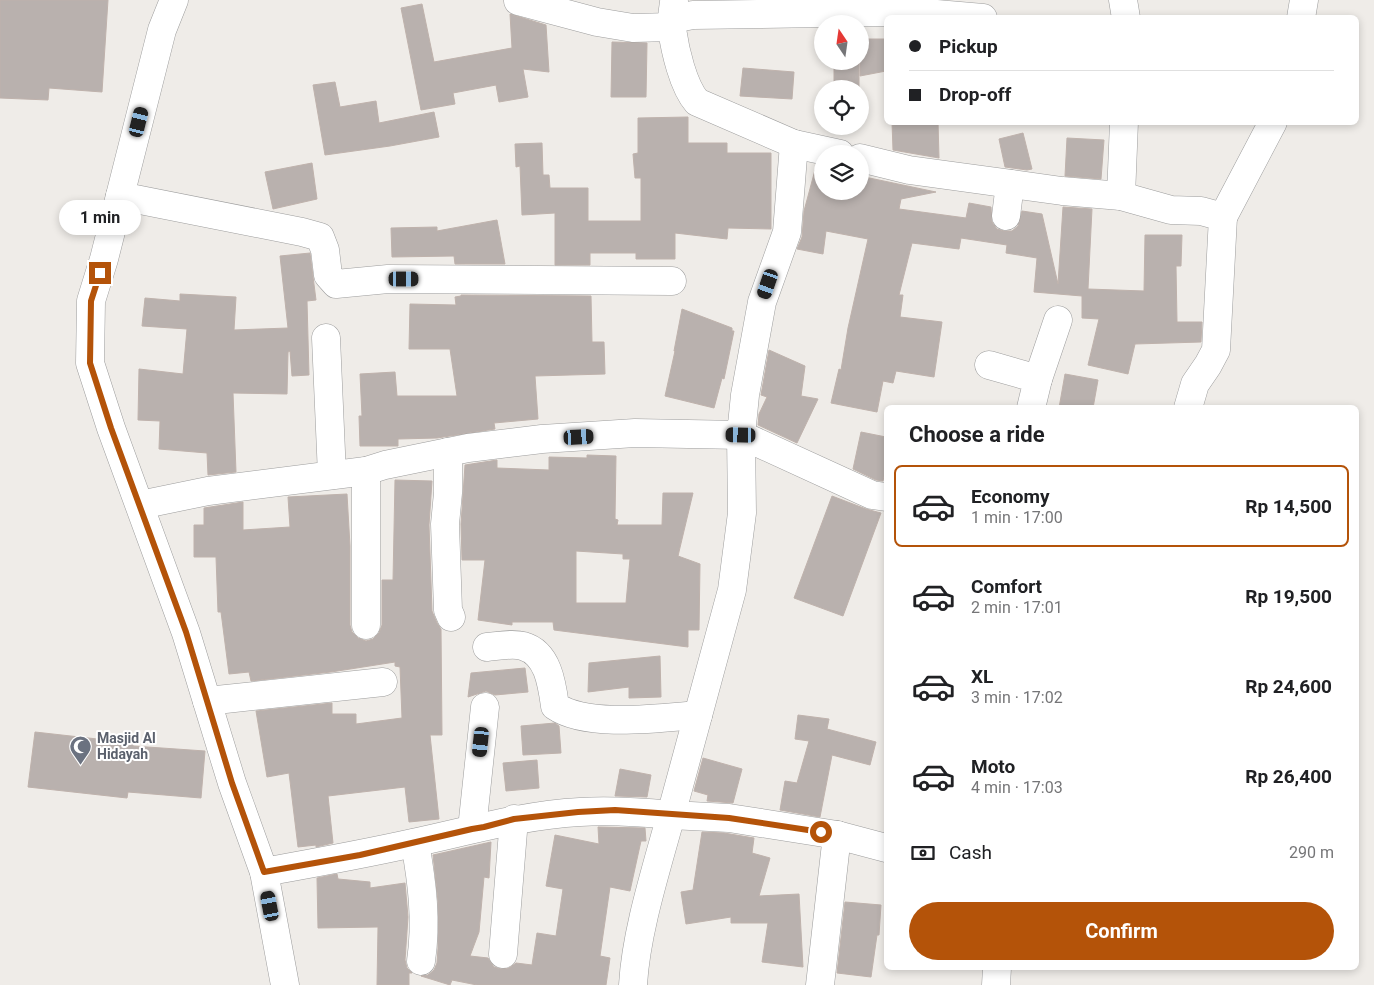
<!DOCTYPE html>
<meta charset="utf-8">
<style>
:root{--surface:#fff;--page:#f2f2f2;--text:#202124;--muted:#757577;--line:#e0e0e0;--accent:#b45309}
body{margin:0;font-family:Roboto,sans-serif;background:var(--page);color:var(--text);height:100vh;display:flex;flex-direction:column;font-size:19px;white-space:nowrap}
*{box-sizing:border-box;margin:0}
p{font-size:16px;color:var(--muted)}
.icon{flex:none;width:28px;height:28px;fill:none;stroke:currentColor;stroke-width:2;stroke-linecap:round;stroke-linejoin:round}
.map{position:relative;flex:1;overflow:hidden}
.panel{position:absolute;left:884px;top:405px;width:475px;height:565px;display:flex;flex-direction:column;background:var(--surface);border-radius:8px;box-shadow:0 2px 8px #0003}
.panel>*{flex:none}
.top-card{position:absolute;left:884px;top:15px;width:475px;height:110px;border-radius:8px;box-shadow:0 2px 8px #0003;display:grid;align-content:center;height:110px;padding:0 25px;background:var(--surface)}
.needle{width:32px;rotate:347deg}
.buttons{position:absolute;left:814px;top:15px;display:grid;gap:10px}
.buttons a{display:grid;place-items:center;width:55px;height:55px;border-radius:50%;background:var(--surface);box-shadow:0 2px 8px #0003;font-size:25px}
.end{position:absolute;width:22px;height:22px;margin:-11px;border:6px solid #b45309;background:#fff;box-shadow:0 0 0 2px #fff}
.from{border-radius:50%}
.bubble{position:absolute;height:35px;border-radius:18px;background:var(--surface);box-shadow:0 2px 8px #0003;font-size:16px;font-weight:700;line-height:35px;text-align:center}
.car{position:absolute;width:15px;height:30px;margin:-15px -8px;border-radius:6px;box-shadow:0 0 4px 1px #0007;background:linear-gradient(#222 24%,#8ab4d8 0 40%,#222 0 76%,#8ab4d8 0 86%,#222 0)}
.top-card b{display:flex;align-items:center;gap:18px;height:48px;font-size:19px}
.top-card b+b{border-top:1px solid var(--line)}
.top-card i{width:12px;height:12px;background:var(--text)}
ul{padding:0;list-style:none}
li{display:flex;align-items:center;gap:15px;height:82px;margin:0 10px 8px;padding:0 15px;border:2px solid transparent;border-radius:8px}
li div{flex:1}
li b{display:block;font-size:19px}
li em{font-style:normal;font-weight:700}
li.active{border-color:var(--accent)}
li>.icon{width:45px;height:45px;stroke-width:1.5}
h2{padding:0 25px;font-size:22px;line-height:60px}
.pay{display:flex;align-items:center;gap:12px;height:55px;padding:0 25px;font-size:19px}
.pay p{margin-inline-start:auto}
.button{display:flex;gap:10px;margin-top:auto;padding:10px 25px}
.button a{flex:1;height:58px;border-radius:30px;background:var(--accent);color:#fff;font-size:20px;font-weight:700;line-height:58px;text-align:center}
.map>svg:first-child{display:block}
.building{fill:#b9b1ae;stroke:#bfb2ac;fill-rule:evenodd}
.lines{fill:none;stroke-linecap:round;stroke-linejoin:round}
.minor-casing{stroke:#9d9d9d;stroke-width:29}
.minor{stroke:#fff;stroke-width:28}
.route{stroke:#b45309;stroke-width:6}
.labels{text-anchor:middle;stroke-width:4;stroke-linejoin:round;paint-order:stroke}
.worship-label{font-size:14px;font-weight:bold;fill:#5b616d;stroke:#fff;text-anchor:start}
</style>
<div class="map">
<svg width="1374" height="985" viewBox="0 0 1374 985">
<rect width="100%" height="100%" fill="#efece8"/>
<g class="building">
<path d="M0,0H108L102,92L49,88L48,100L0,98Z"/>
<path d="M422,4L434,62L512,48L510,14L546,25L549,72L523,69L528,97L499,102L496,85L453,93L455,104L421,110L401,8Z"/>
<path d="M860,39H886V71L860,76Z"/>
<path d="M612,42L647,43L646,97H611Z"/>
<rect x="834" y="61" width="25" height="28"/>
<path d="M743,68L794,72L792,99L740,96Z"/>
<path d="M335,82L340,107L376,101L379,123L434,112L439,137L390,146L325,155L313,85Z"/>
<path d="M688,117V143H727V153H771V229L728,228L727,239L675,233V259H636V253H590V265H555V213L522,215L520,166L516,167L515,144L542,143L543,175H549L550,188H588V221H641V178H635L633,154L638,153V118Z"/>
<path d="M892,122H938L939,158L893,150Z"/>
<path d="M1023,133L1032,169L1027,170L1005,167L999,139Z"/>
<path d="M1067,138L1104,140L1101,179L1065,176Z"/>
<path d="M312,163L317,199L273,209L265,172Z"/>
<path d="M815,170L822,172V191H860V176L936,192L901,199L899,209L966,218L969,203L991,207L992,222L997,229L1004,231H1012L1018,226L1022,211L1042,214L1058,284L1063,207L1092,209L1088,289L1144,291L1145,235H1182L1181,266H1176L1177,322H1202L1201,342L1135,344L1128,374L1088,365L1099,319L1082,318V296L1034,292L1037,258L1006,253L1007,245L961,238L959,249L912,243L899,295H903L900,317L942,322L934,377L896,371L893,383L883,381L877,412L831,403L839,369L841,370L848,328L868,239L826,231L823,254L797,249L802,237L804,211Z"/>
<path d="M497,220L505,264H455L454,256L392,257L391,228L437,227V231Z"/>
<path d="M310,253L316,300L307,301L309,375L292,376L290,351L288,352L287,394L233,393L236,472L208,475L207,453L159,449L160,421L138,420L139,369L183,374L187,329L142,326L145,298L180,301V294L236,297L234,330L288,328L280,256Z"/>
<path d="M461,295L591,296L592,342H604L605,374L535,376L538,419L494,423L495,429L437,438L398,439V446H360L359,416H362L360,374L395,372L397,396H457L450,349H409L410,304L456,305L455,297L461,296Z"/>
<path d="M682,309L732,328V331H734L724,379L722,378L714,408L665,396L675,351H674Z"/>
<path d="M769,350L805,366L801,396L818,399L797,443L758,425L759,414L767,397L761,395Z"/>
<path d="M1065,374L1098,380L1093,408H1059Z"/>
<path d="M861,432L886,437V468L883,481L876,480L853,469Z"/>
<path d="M587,455L616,456L615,519L618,520L617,525H662L663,493H693L678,556L700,564L699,630H688V647L554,630L553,622H512V625L478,620L485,560H462L461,524L465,465L497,460V468L549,470V457L587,458ZM576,551L623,554V559H630L626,603H576Z"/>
<path d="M395,480L432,481L429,525L432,611L437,623L441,629L442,735H430L439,819L409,822L405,787L328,796L333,843L316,847V845L298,847L289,773L267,777L256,711L332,703V714H356V724L402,718L400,667L395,666V662L331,672L251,681L249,672L229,674L221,612H218L216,557H194V525H204V508L243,502V530L290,527L288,497L347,494L350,546V625L352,632L358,638L366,641L373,639L379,633L382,625V580H393Z"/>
<path d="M832,496L866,509L881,513L843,616L794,598Z"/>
<path d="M660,656L661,697L629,698V687L588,692L589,663Z"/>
<path d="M525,668L528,692L495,695L486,691L468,697L471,673Z"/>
<path d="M798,715L829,719L827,729L876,742L870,765L832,755L820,817L780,810L785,781L797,783L809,741L795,739Z"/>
<path d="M555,723L559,726L561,753L523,755L521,726Z"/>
<path d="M35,732L133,743V746L205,751L201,798L128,792L127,798L28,787Z"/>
<path d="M703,758L742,769L733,803L707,801L708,795L694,791Z"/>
<path d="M537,760L539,788L506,791L503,763Z"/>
<path d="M620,769L651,775L647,797L615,796Z"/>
<path d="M598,827L645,828L646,841H641L630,891L610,887L600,956L610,958L606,985H477L452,980L450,985L421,976L428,975L434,970L437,963L438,948V901L433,855L491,842L489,878L484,877L479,932L470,956L488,958L494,967L501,969L509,968L516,963L532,965L537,933L556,936L563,889L546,886L555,835L599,844Z"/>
<path d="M702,832L724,833L754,838L752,853L770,858L759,896L799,894L803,967L762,962L768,923H731V917L686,924L681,892L693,890Z"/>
<path d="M337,874L338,879L370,882V888L405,883L408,917L405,960L407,968L412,973H409V985H377L378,927L318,928L317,878Z"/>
<path d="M845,902L881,905L879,935H877L871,977L837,973Z"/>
</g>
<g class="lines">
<defs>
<g id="minor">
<path d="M174,0L162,30L104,259L91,301L90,363L111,428L186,633L232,783L264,872L285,985"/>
<path d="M520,0L518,1L597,22L633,28L671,27"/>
<path d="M1123,0L1126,18"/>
<path d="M674,2C673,10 671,20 672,29C675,50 683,86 697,102L794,144L840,154"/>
<path d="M1301,18L1304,0"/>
<path d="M672,19L693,15L885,12H914L983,18"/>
<path d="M860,158L909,170L1062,191L1121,196L1171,210L1201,211L1223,217L1216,350L1208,365L1195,384L1188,408"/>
<path d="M120,196L302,232L320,237L325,250L328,275L336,284L388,279L672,281"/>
<path d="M1121,196L1124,122"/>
<path d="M1006,216L1010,184"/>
<path d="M1223,217L1273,122"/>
<path d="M326,338L332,475"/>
<path d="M989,365L1038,379L1031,408"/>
<path d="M1038,379L1058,320"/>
<path d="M448,452V493L445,524L448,610L451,617"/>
<path d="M886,497L872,495L741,435L742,513L732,590L671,815L729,818L837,835L886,848"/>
<path d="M140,505L208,491L366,471L385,465L468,448L542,439L635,433L741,435L745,395L762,302L787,232L794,144"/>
<path d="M366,625V471"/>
<path d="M487,647C498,646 513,643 523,646C548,653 552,684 555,706C587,728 659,718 698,715"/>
<path d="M207,701L383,682"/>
<path d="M472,829L485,707"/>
<path d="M415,843C422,882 427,921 421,961"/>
<path d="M264,872C314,863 364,854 413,843C469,831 523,815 580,812C611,810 640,812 671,815C657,867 636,931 633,985"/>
<path d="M503,954L514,819"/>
<path d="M820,985L837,835"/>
<path d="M996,985L997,968"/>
</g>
</defs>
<use href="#minor" class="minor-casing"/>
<use href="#minor" class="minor"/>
</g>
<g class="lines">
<path class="route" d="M100,273L91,301L90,363L111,428L186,632L232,783L264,872L360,855L472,829L484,827L514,819L578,812L615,810L729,818L821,832"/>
</g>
<defs>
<symbol id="mosque-pin" viewBox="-11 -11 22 30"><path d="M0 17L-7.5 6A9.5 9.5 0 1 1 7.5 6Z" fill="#6b7280" stroke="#fff"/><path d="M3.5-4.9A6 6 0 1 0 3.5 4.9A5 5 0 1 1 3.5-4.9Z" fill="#fff"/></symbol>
</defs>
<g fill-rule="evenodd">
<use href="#mosque-pin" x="68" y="734" width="25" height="34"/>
</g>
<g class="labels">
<g class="worship-label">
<text x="97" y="743">Masjid Al<tspan x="97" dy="16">Hidayah</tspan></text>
</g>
</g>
</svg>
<div class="buttons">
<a><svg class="needle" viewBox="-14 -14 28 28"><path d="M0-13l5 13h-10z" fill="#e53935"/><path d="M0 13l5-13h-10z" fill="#757577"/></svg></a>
<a><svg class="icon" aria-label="locate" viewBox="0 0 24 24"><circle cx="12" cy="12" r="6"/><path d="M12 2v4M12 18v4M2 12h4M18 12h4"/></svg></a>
<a><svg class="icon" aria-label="layers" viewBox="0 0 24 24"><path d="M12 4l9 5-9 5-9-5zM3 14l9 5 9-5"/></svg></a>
</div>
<i class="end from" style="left:821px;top:832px"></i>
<i class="end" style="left:100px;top:273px"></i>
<div class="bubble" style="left:59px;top:200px;width:82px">1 min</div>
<i class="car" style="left:139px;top:122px;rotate:14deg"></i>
<i class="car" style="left:404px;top:279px;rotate:90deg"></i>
<i class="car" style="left:768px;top:284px;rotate:199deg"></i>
<i class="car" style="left:741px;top:435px;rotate:271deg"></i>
<i class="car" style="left:579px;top:437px;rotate:87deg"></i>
<i class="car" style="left:481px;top:742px;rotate:186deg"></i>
<i class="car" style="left:270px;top:906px;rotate:349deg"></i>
<div class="top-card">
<b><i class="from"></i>Pickup</b>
<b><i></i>Drop-off</b>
</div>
<section class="panel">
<h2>Choose a ride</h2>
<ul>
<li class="active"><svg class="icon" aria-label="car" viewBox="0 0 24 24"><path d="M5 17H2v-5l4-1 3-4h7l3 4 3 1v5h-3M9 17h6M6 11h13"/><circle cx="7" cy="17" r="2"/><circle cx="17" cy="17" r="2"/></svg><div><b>Economy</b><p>1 min · 17:00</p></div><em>Rp 14,500</em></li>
<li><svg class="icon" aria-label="car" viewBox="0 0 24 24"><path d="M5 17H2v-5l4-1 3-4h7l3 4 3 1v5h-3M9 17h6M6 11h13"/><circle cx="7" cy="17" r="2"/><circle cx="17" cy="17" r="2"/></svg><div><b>Comfort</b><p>2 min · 17:01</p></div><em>Rp 19,500</em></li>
<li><svg class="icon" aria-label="car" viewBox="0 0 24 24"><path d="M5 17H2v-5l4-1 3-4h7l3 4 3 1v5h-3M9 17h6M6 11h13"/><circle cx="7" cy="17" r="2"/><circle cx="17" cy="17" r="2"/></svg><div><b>XL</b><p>3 min · 17:02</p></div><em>Rp 24,600</em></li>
<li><svg class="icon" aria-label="car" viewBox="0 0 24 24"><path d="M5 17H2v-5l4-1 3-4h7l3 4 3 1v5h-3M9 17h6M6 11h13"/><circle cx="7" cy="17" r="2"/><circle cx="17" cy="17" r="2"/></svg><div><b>Moto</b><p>4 min · 17:03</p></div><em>Rp 26,400</em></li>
</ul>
<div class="pay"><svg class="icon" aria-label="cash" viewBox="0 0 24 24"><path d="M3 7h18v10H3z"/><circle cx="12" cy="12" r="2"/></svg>Cash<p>290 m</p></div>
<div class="button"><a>Confirm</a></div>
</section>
</div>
